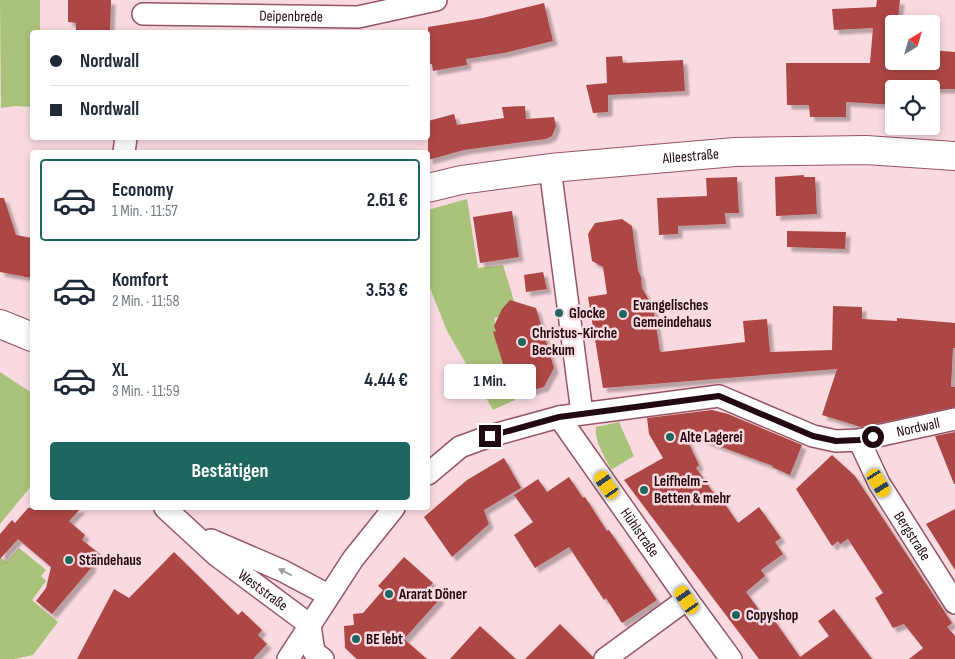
<!DOCTYPE html>
<html lang="de">
<meta charset="utf-8">
<style>
:root{--surface:#fff;--page:#f6f6f7;--text:#1f2937;--muted:#747a83;--line:#e0e1e3;--accent:#1d675e}
body{margin:0;font-family:"Sofia Sans Condensed",sans-serif;background:var(--page);color:var(--text);height:100vh;display:flex;flex-direction:column;font-size:19px;white-space:nowrap}
*{box-sizing:border-box;margin:0}
p{font-size:16px;color:var(--muted)}
.icon{flex:none;width:28px;height:28px;fill:none;stroke:currentColor;stroke-width:2;stroke-linecap:round;stroke-linejoin:round}
.map{position:relative;flex:1;overflow:hidden}
.sheet{position:absolute;left:30px;top:150px;width:400px;height:360px;display:flex;flex-direction:column;background:var(--surface);border-radius:5px;box-shadow:0 2px 8px #0003}
.sheet>*{flex:none}
.guide{position:absolute;left:30px;top:30px;width:400px;height:110px;border-radius:5px;box-shadow:0 2px 8px #0003;display:grid;align-content:center;height:110px;padding:0 20px;background:var(--surface)}
.needle{width:32px;rotate:37deg}
.tools{position:absolute;left:885px;top:15px;display:grid;gap:10px}
.tools a{display:grid;place-items:center;width:55px;height:55px;border-radius:5px;background:var(--surface);box-shadow:0 2px 8px #0003;font-size:25px}
.end{position:absolute;width:22px;height:22px;margin:-11px;border:6px solid #220910;background:#fff;box-shadow:0 0 0 2px #fff}
.from{border-radius:50%}
.bubble{position:absolute;height:35px;border-radius:5px;background:var(--surface);box-shadow:0 2px 8px #0003;font-size:16px;font-weight:700;line-height:35px;text-align:center}
.car{position:absolute;width:15px;height:30px;margin:-15px -8px;border-radius:6px;box-shadow:0 0 4px 1px #0007;background:linear-gradient(#f5c518 24%,#345 0 40%,#f5c518 0 76%,#345 0 86%,#f5c518 0)}
.guide b{display:flex;align-items:center;gap:18px;height:48px;font-size:19px}
.guide b+b{border-top:1px solid var(--line)}
.guide i{width:12px;height:12px;background:var(--text)}
ul{padding:9px 0 0;list-style:none}
li{display:flex;align-items:center;gap:15px;height:82px;margin:0 10px 8px;padding:0 10px;border:2px solid transparent;border-radius:5px}
li div{flex:1}
li b{display:block;font-size:19px}
li em{font-style:normal;font-weight:700}
li.selected{border-color:var(--accent)}
li>.icon{width:45px;height:45px;stroke-width:1.5}
.button{display:flex;gap:10px;margin-top:auto;padding:10px 20px}
.button a{flex:1;height:58px;border-radius:5px;background:var(--accent);color:#fff;font-size:20px;font-weight:700;line-height:58px;text-align:center}
.map>svg:first-child{display:block}
.green{fill:#aac37b}
.building{fill:#ad4744;filter:url(#shadow)}
.lines{fill:none;stroke-linecap:round;stroke-linejoin:round}
.street-casing{stroke:#965565;stroke-width:24}
.secondary-casing{stroke:#965565;stroke-width:30}
.street{stroke:#fff;stroke-width:21}
.secondary{stroke:#fff;stroke-width:28}
.oneway{fill:#a79d9f}
.route{stroke:#220910;stroke-width:6}
.poi-dot{fill:#1d675e;stroke:#f9dae0;stroke-width:2}
.labels{text-anchor:middle;stroke-width:5;stroke-linejoin:round;paint-order:stroke}
.street-label{font-size:15px;fill:#220910;stroke:#f9dae0}
.poi-label{font-size:15px;font-weight:bold;fill:#220910;stroke:#f9dae0;text-anchor:start}
</style>
<div class="map">
<svg width="955" height="659" viewBox="0 0 955 659">
<defs>
<filter id="shadow"><feDropShadow dx="4.5" dy="4.5" stdDeviation="1" flood-color="#0004"/></filter>
</defs>
<rect width="100%" height="100%" fill="#f9dae0"/>
<g class="green">
<path d="M0,0H40V32H32V107L15,106L1,108Z"/>
<path d="M467,199L478,268L503,265L515,304L502,316L494,318L515,400L493,410L447,331L428,283V210Z"/>
<path d="M0,372L32,393V485L0,524Z"/>
<path d="M619,422L634,456L611,470C605,456 594,442 596,427Z"/>
<path d="M19,548L46,570L41,576L46,581L32,600L58,622L33,655L14,659H0V557L6,562Z"/>
</g>
<g class="building">
<path d="M68,0H111L110,32H76V23L68,22Z"/>
<path d="M877,0H900L898,20H894V61H931V50L955,52V89H894V105L846,102V117H810L809,105H787L786,63H870L873,28L834,30L832,9L876,7Z"/>
<path d="M544,3L553,41L504,53L466,59L467,65L433,71L432,64L428,65V27L483,18Z"/>
<path d="M622,56L623,63L683,60L685,91L608,95V112L593,113L586,85L607,83L606,57Z"/>
<path d="M525,106L526,119L554,117L556,126L552,136L546,139L464,150L428,160V121L454,114L457,125L504,118L502,107Z"/>
<path d="M804,175V177H815L817,214L776,216L775,177Z"/>
<path d="M737,177L739,213H725L726,224L678,226V234L659,235L657,198L707,196L706,178Z"/>
<path d="M0,198H4L16,235L32,238V278L0,272Z"/>
<path d="M512,211L519,257L480,263L473,217Z"/>
<path d="M622,219L632,226L638,270L641,277L642,288L653,307L660,351L662,352L745,342L743,321L767,319L770,352L832,350L833,306L862,307V319L897,321V318L955,323V348H953L951,387H955V407L861,427L822,415L837,369L603,388L588,297L607,294L603,267L592,261L588,234L595,223Z"/>
<path d="M787,231L846,232L845,249L787,247Z"/>
<path d="M543,272L547,289L526,292L524,275Z"/>
<path d="M510,300L536,308L554,368L544,387L529,391L526,380L518,383V380L509,383L493,332L496,331L494,326L502,309Z"/>
<path d="M712,410L728,414L802,445L790,475L772,467L773,466L684,433L699,465L696,468L720,502L722,500L738,523L759,507L781,538L775,542L783,554L761,570L765,576L746,592L767,621L772,617L800,657L829,636L818,621L834,609L872,659H759L624,480L663,458L649,434L647,418Z"/>
<path d="M955,432V484H954L935,436Z"/>
<path d="M832,455L855,476L952,623L947,627L955,636V659H909L923,648L904,624L893,628L875,598L883,593L848,539L840,544L838,541L832,546L796,489Z"/>
<path d="M504,458L521,488L484,510L489,524L452,557L424,517L467,480Z"/>
<path d="M569,477L583,498L585,497L607,531L609,530L657,600L622,623L606,598L604,600L569,547L535,568L514,535L533,522L514,495L538,479L547,492Z"/>
<path d="M28,508H81L69,521L85,535L82,540L100,554L90,566L92,567L52,614L36,601L46,588L51,567L18,539L0,559V534L12,520L15,523Z"/>
<path d="M955,509V570L926,524Z"/>
<path d="M174,552L238,615L242,611L262,630L258,635L267,644L253,659H77L114,589L129,598Z"/>
<path d="M404,557L433,583L428,588L440,599L404,639L427,659H357L345,648L344,626L354,625L353,614L363,613L383,590L378,586Z"/>
<path d="M560,624L593,657V659H525Z"/>
<path d="M480,626L516,659H450Z"/>
</g>
<g class="lines">
<defs>
<g id="street">
<path id="s1" d="M143,14L358,17L436,0"/>
<path d="M124,152L126,138"/>
<path d="M550,168L582,413"/>
<path id="s2" d="M559,417L687,599L731,659"/>
<path id="s3" d="M859,440L879,483L955,603"/>
<path id="s4" d="M428,474L460,447L490,436L559,417L719,396L813,436L836,441L859,440L955,419"/>
<path id="s5" d="M165,508L216,555L310,625L314,652L323,659"/>
<path d="M211,540L283,571L328,595"/>
<path d="M288,659L353,559L394,508"/>
<path d="M605,659L687,599"/>
</g>
<g id="secondary">
<path id="s6" d="M428,188L461,180L550,168L735,152L866,150L955,156"/>
<path d="M0,324L32,337"/>
</g>
</defs>
<use href="#street" class="street-casing"/>
<use href="#secondary" class="secondary-casing"/>
<use href="#street" class="street"/>
<use href="#secondary" class="secondary"/>
</g>
<defs><path id="oneway-solid" d="M-6-.8H1V-3.2L6.5 0L1 3.2V.8H-6Z" transform="scale(1.25)"/></defs>
<use class="oneway" href="#oneway-solid" transform="translate(285 572) rotate(-154)"/>
<g class="lines">
<path class="route" d="M490,436L559,417L719,396L813,436L836,441L859,440L873,437"/>
</g>
<g class="poi-dot">
<circle cx="559" cy="313" r="5"/>
<circle cx="623" cy="314" r="5"/>
<circle cx="522" cy="342" r="5"/>
<circle cx="670" cy="437" r="5"/>
<circle cx="644" cy="490" r="5"/>
<circle cx="69" cy="560" r="5"/>
<circle cx="389" cy="594" r="5"/>
<circle cx="736" cy="615" r="5"/>
<circle cx="356" cy="639" r="5"/>
</g>
<g class="labels">
<g class="street-label">
<text dy="5" stroke="none"><textPath href="#s1" startOffset="148">Deipenbrede</textPath></text>
<text dy="5" stroke="none"><textPath href="#s6" startOffset="265">Alleestraße</textPath></text>
<text dy="5" stroke="none"><textPath href="#s4" startOffset="516">Nordwall</textPath></text>
<text dy="5" stroke="none"><textPath href="#s2" startOffset="141">Hühlstraße</textPath></text>
<text dy="5" stroke="none"><textPath href="#s3" startOffset="110">Bergstraße</textPath></text>
<text dy="5" stroke="none"><textPath href="#s5" startOffset="128">Weststraße</textPath></text>
</g>
<g class="poi-label">
<text x="633" y="310">Evangelisches<tspan x="633" dy="17">Gemeindehaus</tspan></text>
<text x="569" y="318">Glocke</text>
<text x="532" y="338">Christus-Kirche<tspan x="532" dy="17">Beckum</tspan></text>
<text x="680" y="442">Alte Lagerei</text>
<text x="654" y="486">Leifhelm -<tspan x="654" dy="17">Betten &amp; mehr</tspan></text>
<text x="79" y="565">Ständehaus</text>
<text x="399" y="599">Ararat Döner</text>
<text x="746" y="620">Copyshop</text>
<text x="366" y="644">BE lebt</text>
</g>
</g>
</svg>
<div class="tools">
<a><svg class="needle" viewBox="-14 -14 28 28"><path d="M0-13l5 13h-10z" fill="#e53935"/><path d="M0 13l5-13h-10z" fill="#747a83"/></svg></a>
<a><svg class="icon" aria-label="locate" viewBox="0 0 24 24"><circle cx="12" cy="12" r="6"/><path d="M12 2v4M12 18v4M2 12h4M18 12h4"/></svg></a>
</div>
<i class="end from" style="left:873px;top:437px"></i>
<i class="end" style="left:490px;top:436px"></i>
<div class="bubble" style="left:444px;top:364px;width:92px">1 Min.</div>
<i class="car" style="left:879px;top:483px;rotate:148deg"></i>
<i class="car" style="left:607px;top:485px;rotate:325deg"></i>
<i class="car" style="left:687px;top:600px;rotate:325deg"></i>
<div class="guide">
<b><i class="from"></i>Nordwall</b>
<b><i></i>Nordwall</b>
</div>
<section class="sheet">
<ul>
<li class="selected"><svg class="icon" aria-label="car" viewBox="0 0 24 24"><path d="M5 17H2v-5l4-1 3-4h7l3 4 3 1v5h-3M9 17h6M6 11h13"/><circle cx="7" cy="17" r="2"/><circle cx="17" cy="17" r="2"/></svg><div><b>Economy</b><p>1 Min. · 11:57</p></div><em>2.61 €</em></li>
<li><svg class="icon" aria-label="car" viewBox="0 0 24 24"><path d="M5 17H2v-5l4-1 3-4h7l3 4 3 1v5h-3M9 17h6M6 11h13"/><circle cx="7" cy="17" r="2"/><circle cx="17" cy="17" r="2"/></svg><div><b>Komfort</b><p>2 Min. · 11:58</p></div><em>3.53 €</em></li>
<li><svg class="icon" aria-label="car" viewBox="0 0 24 24"><path d="M5 17H2v-5l4-1 3-4h7l3 4 3 1v5h-3M9 17h6M6 11h13"/><circle cx="7" cy="17" r="2"/><circle cx="17" cy="17" r="2"/></svg><div><b>XL</b><p>3 Min. · 11:59</p></div><em>4.44 €</em></li>
</ul>
<div class="button"><a>Bestätigen</a></div>
</section>
</div>
